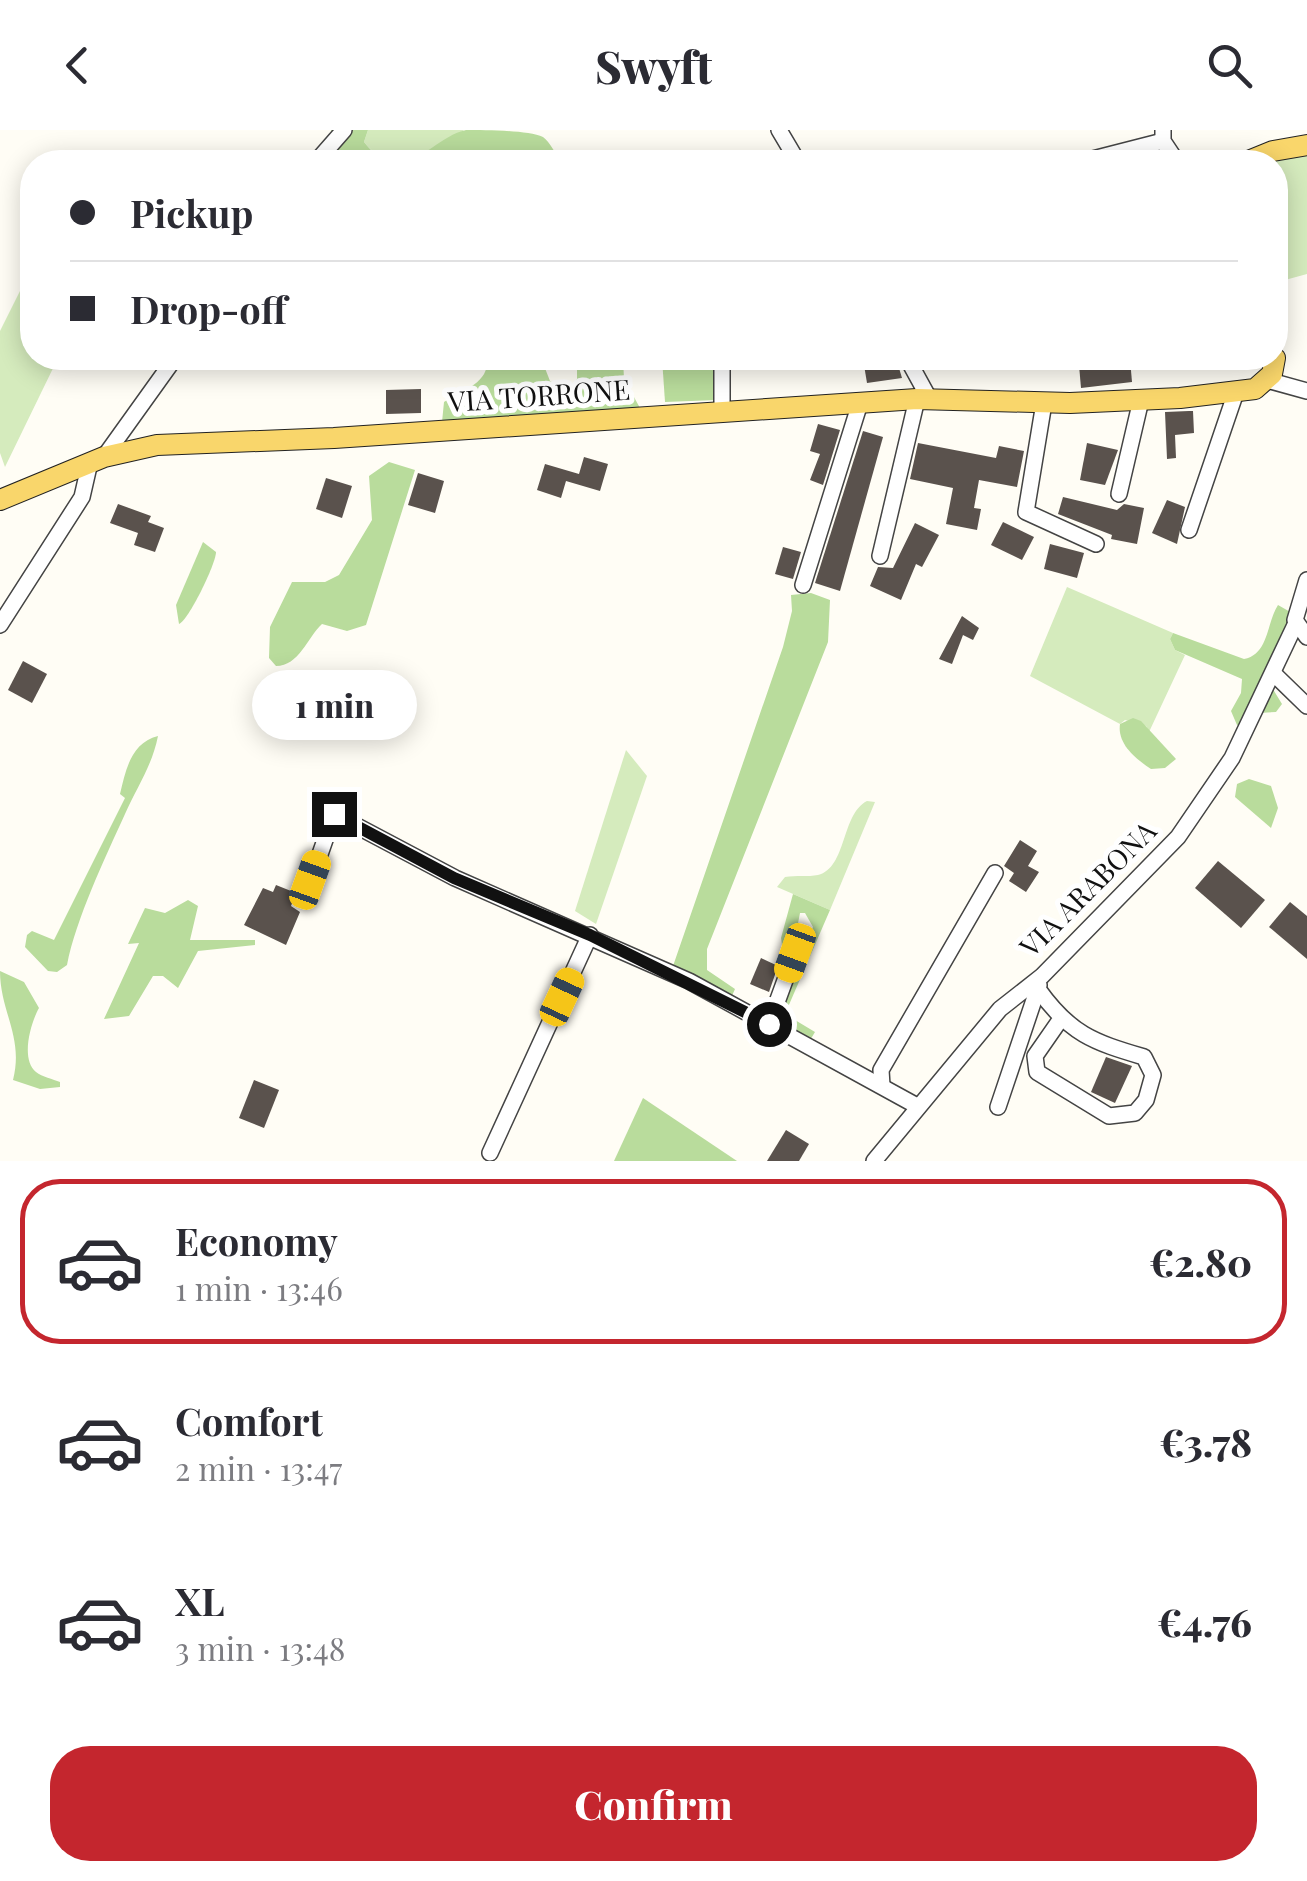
<!DOCTYPE html>
<meta charset="utf-8">
<style>
:root{--surface:#fff;--page:#f2f2f3;--text:#2b2b33;--muted:#7c7c81;--line:#e1e1e2;--accent:#c4262e}
body{margin:0;font-family:"Playfair Display",serif;background:var(--page);color:var(--text);height:100vh;display:flex;flex-direction:column;font-size:38px;white-space:nowrap}
*{box-sizing:border-box;margin:0}
p{font-size:32px;color:var(--muted)}
.icon{flex:none;width:55px;height:55px;fill:none;stroke:currentColor;stroke-width:2;stroke-linecap:round;stroke-linejoin:round}
.map{position:relative;height:1031px;overflow:hidden}
.side{display:flex;flex-direction:column;background:var(--surface);flex:1}
.side>*{flex:none}
.hud{position:absolute;left:20px;top:20px;width:1268px;height:220px;border-radius:40px;box-shadow:0 5px 25px #0003;display:grid;align-content:center;height:220px;padding:0 50px;background:var(--surface)}
.end{position:absolute;width:45px;height:45px;margin:-22px;border:12px solid #111;background:#fff;box-shadow:0 0 0 5px #fff}
.from{border-radius:50%}
.bubble{position:absolute;height:70px;border-radius:35px;background:var(--surface);box-shadow:0 5px 25px #0003;font-size:32px;font-weight:800;line-height:70px;text-align:center}
.car{position:absolute;width:30px;height:60px;margin:-30px -15px;border-radius:12px;box-shadow:0 0 8px 2px #0007;background:linear-gradient(#f5c518 24%,#345 0 40%,#f5c518 0 76%,#345 0 86%,#f5c518 0)}
.hud b{display:flex;align-items:center;gap:35px;height:95px;font-size:38px}
.hud b+b{border-top:2px solid var(--line)}
.hud i{width:25px;height:25px;background:var(--text)}
ul{padding:18px 0 0;list-style:none}
li{display:flex;align-items:center;gap:30px;height:165px;margin:0 20px 15px;padding:0 30px;border:5px solid transparent;border-radius:40px}
li div{flex:1}
li b{display:block;font-size:38px}
li em{font-style:normal;font-weight:800}
li.on{border-color:var(--accent)}
li>.icon{width:90px;height:90px;stroke-width:1.5}
.button{display:flex;gap:20px;margin-top:auto;padding:20px 50px}
.button a{flex:1;height:115px;border-radius:40px;background:var(--accent);color:#fff;font-size:40px;font-weight:800;line-height:115px;text-align:center}
header{display:flex;justify-content:space-between;align-items:center;height:130px;padding:0 50px;background:var(--surface);font-size:45px;font-weight:800}
.map>svg:first-child{display:block}
.green{fill:#d5ebbd}
.forest{fill:#b9dc9c}
.building{fill:#5a524d}
.lines{fill:none;stroke-linecap:round;stroke-linejoin:round}
.minor-casing{stroke:#444;stroke-width:18}
.major-casing{stroke:#222;stroke-width:22}
.minor{stroke:#fff;stroke-width:15}
.major{stroke:#f9d66b;stroke-width:20}
.route{stroke:#111;stroke-width:12}
.labels{text-anchor:middle;stroke-width:10;stroke-linejoin:round;paint-order:stroke}
.street-label{font-size:28px;fill:#111;stroke:#fff}
</style>
<header><svg class="icon" aria-label="back" viewBox="0 0 24 24"><path d="M15 5l-7 7 7 7"/></svg>Swyft<svg class="icon" aria-label="search" viewBox="0 0 24 24"><circle cx="10" cy="10" r="6"/><path d="M15 15l6 6"/></svg></header>
<div class="map">
<svg width="1307" height="1031" viewBox="0 0 1307 1031">
<rect width="100%" height="100%" fill="#fffdf5"/>
<g class="green">
<path d="M368,0H464C433,22 394,50 364,12Z"/>
<path d="M1307,20V144L1285,150L1275,119L1288,114L1280,92L1275,93V32H1255Z"/>
<path d="M24,153L32,158V228H58L5,337L0,323V201Z"/>
<path d="M1067,457L1173,503L1170,509L1175,520L1185,525L1149,602L1146,596L1125,590L1120,594L1030,546Z"/>
<path d="M626,620L647,646L596,794L575,781Z"/>
<path d="M867,671L875,672L830,780L777,757L785,747C796,745 808,747 818,745C847,738 841,684 867,671Z"/>
</g>
<g class="forest">
<path d="M331,0H368L364,12C403,62 431,7 466,0C485,0 528,0 543,7C550,12 556,25 561,32H339Z"/>
<path d="M486,228H541L550,251L565,260L577,249V228H623L624,249L640,278L442,292L444,272C460,262 492,252 486,228Z"/>
<path d="M662,228H709L716,242L717,270L665,272Z"/>
<path d="M389,332L415,340L366,495L347,501L322,494C307,508 299,536 276,536L269,528L270,497L292,452H325L339,445L372,390L369,346Z"/>
<path d="M203,412L216,422C216,434 188,491 179,494L176,475Z"/>
<path d="M811,463L830,470L828,512L707,819V840L735,859L731,868L673,836L783,517L792,481L791,465Z"/>
<path d="M1278,475L1292,483L1271,556L1282,574L1276,582L1258,583L1249,601L1237,595L1231,581L1241,563L1242,549L1175,520L1170,509L1173,503L1244,529C1269,524 1266,494 1278,475Z"/>
<path d="M1133,588L1141,591L1176,629L1165,638L1151,639C1136,629 1117,614 1120,594Z"/>
<path d="M158,606C152,636 137,657 125,684C105,728 76,789 67,835L57,842L48,841L25,817L27,805L32,801L54,810L125,668L120,664C126,639 131,613 158,606Z"/>
<path d="M1249,649L1271,656L1278,678L1271,698L1235,667L1237,654Z"/>
<path d="M793,764L830,780L785,884L815,902L809,912L775,890L813,797L805,783H800L793,819L783,821L781,808Z"/>
<path d="M188,770L198,776L190,810H255V815L198,821L178,858L163,846H153L129,886L104,889L139,813L128,814L145,778L165,783Z"/>
<path d="M0,841L24,852L39,878C31,892 20,929 36,942C42,947 53,949 60,952V957L40,959L13,950C24,907 0,882 0,841Z"/>
<path d="M643,968L737,1031H614Z"/>
</g>
<g class="building">
<path d="M896,228L902,248L867,253L863,229Z"/>
<path d="M1130,229L1132,252L1081,258L1079,235Z"/>
<path d="M421,259V283L386,284V260Z"/>
<path d="M1189,281H1193L1194,303L1175,305L1176,328L1167,329L1165,282Z"/>
<path d="M818,294L840,300L823,355L810,350L820,324L810,321Z"/>
<path d="M863,301L883,307L840,461L815,453Z"/>
<path d="M918,313L996,328L999,316L1024,321L1017,357L979,350L974,378L981,379L977,400L946,394L953,358L910,349Z"/>
<path d="M1087,313L1118,320L1105,355L1080,350Z"/>
<path d="M584,327L608,334L600,361L566,351L561,368L537,360L545,334L579,344Z"/>
<path d="M418,343L444,351L435,383L408,375Z"/>
<path d="M326,348L352,356L342,388L316,379Z"/>
<path d="M1063,367L1117,380L1124,374L1144,378L1137,414L1111,409L1112,405L1058,384Z"/>
<path d="M1167,370L1185,377L1177,414L1152,403Z"/>
<path d="M118,374L151,386L148,392L164,398L155,422L134,415L138,403L110,393Z"/>
<path d="M1003,392L1034,407L1022,430L991,415Z"/>
<path d="M915,393L939,405L922,437L916,434L901,470L870,456L878,437L893,438Z"/>
<path d="M1050,414L1084,423L1077,448L1044,439Z"/>
<path d="M783,417L801,422L793,449L775,444Z"/>
<path d="M962,486L979,498L973,510L963,505L952,534L939,529Z"/>
<path d="M23,531L47,544L32,573L8,560Z"/>
<path d="M1020,710L1037,721L1028,736L1039,742L1026,762L1009,751L1014,743L1004,736Z"/>
<path d="M1218,731L1265,770L1241,798L1195,758Z"/>
<path d="M276,755L296,763L291,776L300,782L286,815L244,795L263,758L273,762Z"/>
<path d="M1290,772L1307,786V829L1269,797Z"/>
<path d="M761,828L778,836L769,862L750,854Z"/>
<path d="M1106,927L1132,936L1115,973L1091,962Z"/>
<path d="M254,950L279,960L264,998L239,988Z"/>
<path d="M786,1000L809,1014L799,1031H767Z"/>
</g>
<g class="lines">
<defs>
<g id="minor">
<path d="M779,0L798,32"/>
<path d="M1163,0V11L1177,32"/>
<path d="M316,32L344,0"/>
<path d="M1081,32L1163,11"/>
<path d="M722,228V282"/>
<path d="M907,228L930,270"/>
<path d="M1267,250L1307,261"/>
<path d="M1044,273L1026,382L1096,414"/>
<path d="M104,327L175,228"/>
<path d="M1119,364L1141,270"/>
<path d="M1189,400L1236,262"/>
<path d="M880,426L917,269"/>
<path d="M1307,450L1295,490L1307,507"/>
<path d="M803,455L860,273"/>
<path d="M0,495L82,367L90,332"/>
<path d="M1274,544L1307,576"/>
<path d="M311,750L334,684L455,748L689,851L917,976"/>
<path d="M1038,859C1070,904 1093,912 1144,927L1153,945L1146,970L1135,983L1109,986L1037,942L1035,926L1060,890"/>
<path d="M769,894L795,823"/>
<path d="M882,956L881,940L995,743"/>
<path d="M998,977L1039,855"/>
<path d="M490,1023L590,805"/>
<path d="M874,1031L1000,879L1042,846L1178,707L1232,628L1296,493"/>
</g>
<g id="major">
<path d="M1246,32L1273,21L1307,15"/>
<path d="M0,370L104,327L157,315L334,308L917,269L1070,273L1180,268L1255,259L1272,244L1275,228"/>
</g>
</defs>
<use href="#minor" class="minor-casing"/>
<use href="#major" class="major-casing"/>
<use href="#minor" class="minor"/>
<use href="#major" class="major"/>
</g>
<g class="lines">
<path class="route" d="M334,684L454,748L590,805L769,894"/>
</g>
<g class="labels">
<g class="street-label">
<text transform="translate(539 266) rotate(-4)" y="10">VIA TORRONE</text>
<text transform="translate(1088 759) rotate(-45)" y="10">VIA ARABONA</text>
</g>
</g>
</svg>
<i class="end from" style="left:769px;top:894px"></i>
<i class="end" style="left:334px;top:684px"></i>
<div class="bubble" style="left:252px;top:540px;width:165px">1 min</div>
<i class="car" style="left:310px;top:750px;rotate:20deg"></i>
<i class="car" style="left:795px;top:823px;rotate:200deg"></i>
<i class="car" style="left:562px;top:867px;rotate:25deg"></i>
<div class="hud">
<b><i class="from"></i>Pickup</b>
<b><i></i>Drop-off</b>
</div>
</div>
<section class="side">
<ul>
<li class="on"><svg class="icon" aria-label="car" viewBox="0 0 24 24"><path d="M5 17H2v-5l4-1 3-4h7l3 4 3 1v5h-3M9 17h6M6 11h13"/><circle cx="7" cy="17" r="2"/><circle cx="17" cy="17" r="2"/></svg><div><b>Economy</b><p>1 min · 13:46</p></div><em>€2.80</em></li>
<li><svg class="icon" aria-label="car" viewBox="0 0 24 24"><path d="M5 17H2v-5l4-1 3-4h7l3 4 3 1v5h-3M9 17h6M6 11h13"/><circle cx="7" cy="17" r="2"/><circle cx="17" cy="17" r="2"/></svg><div><b>Comfort</b><p>2 min · 13:47</p></div><em>€3.78</em></li>
<li><svg class="icon" aria-label="car" viewBox="0 0 24 24"><path d="M5 17H2v-5l4-1 3-4h7l3 4 3 1v5h-3M9 17h6M6 11h13"/><circle cx="7" cy="17" r="2"/><circle cx="17" cy="17" r="2"/></svg><div><b>XL</b><p>3 min · 13:48</p></div><em>€4.76</em></li>
</ul>
<div class="button"><a>Confirm</a></div>
</section>
